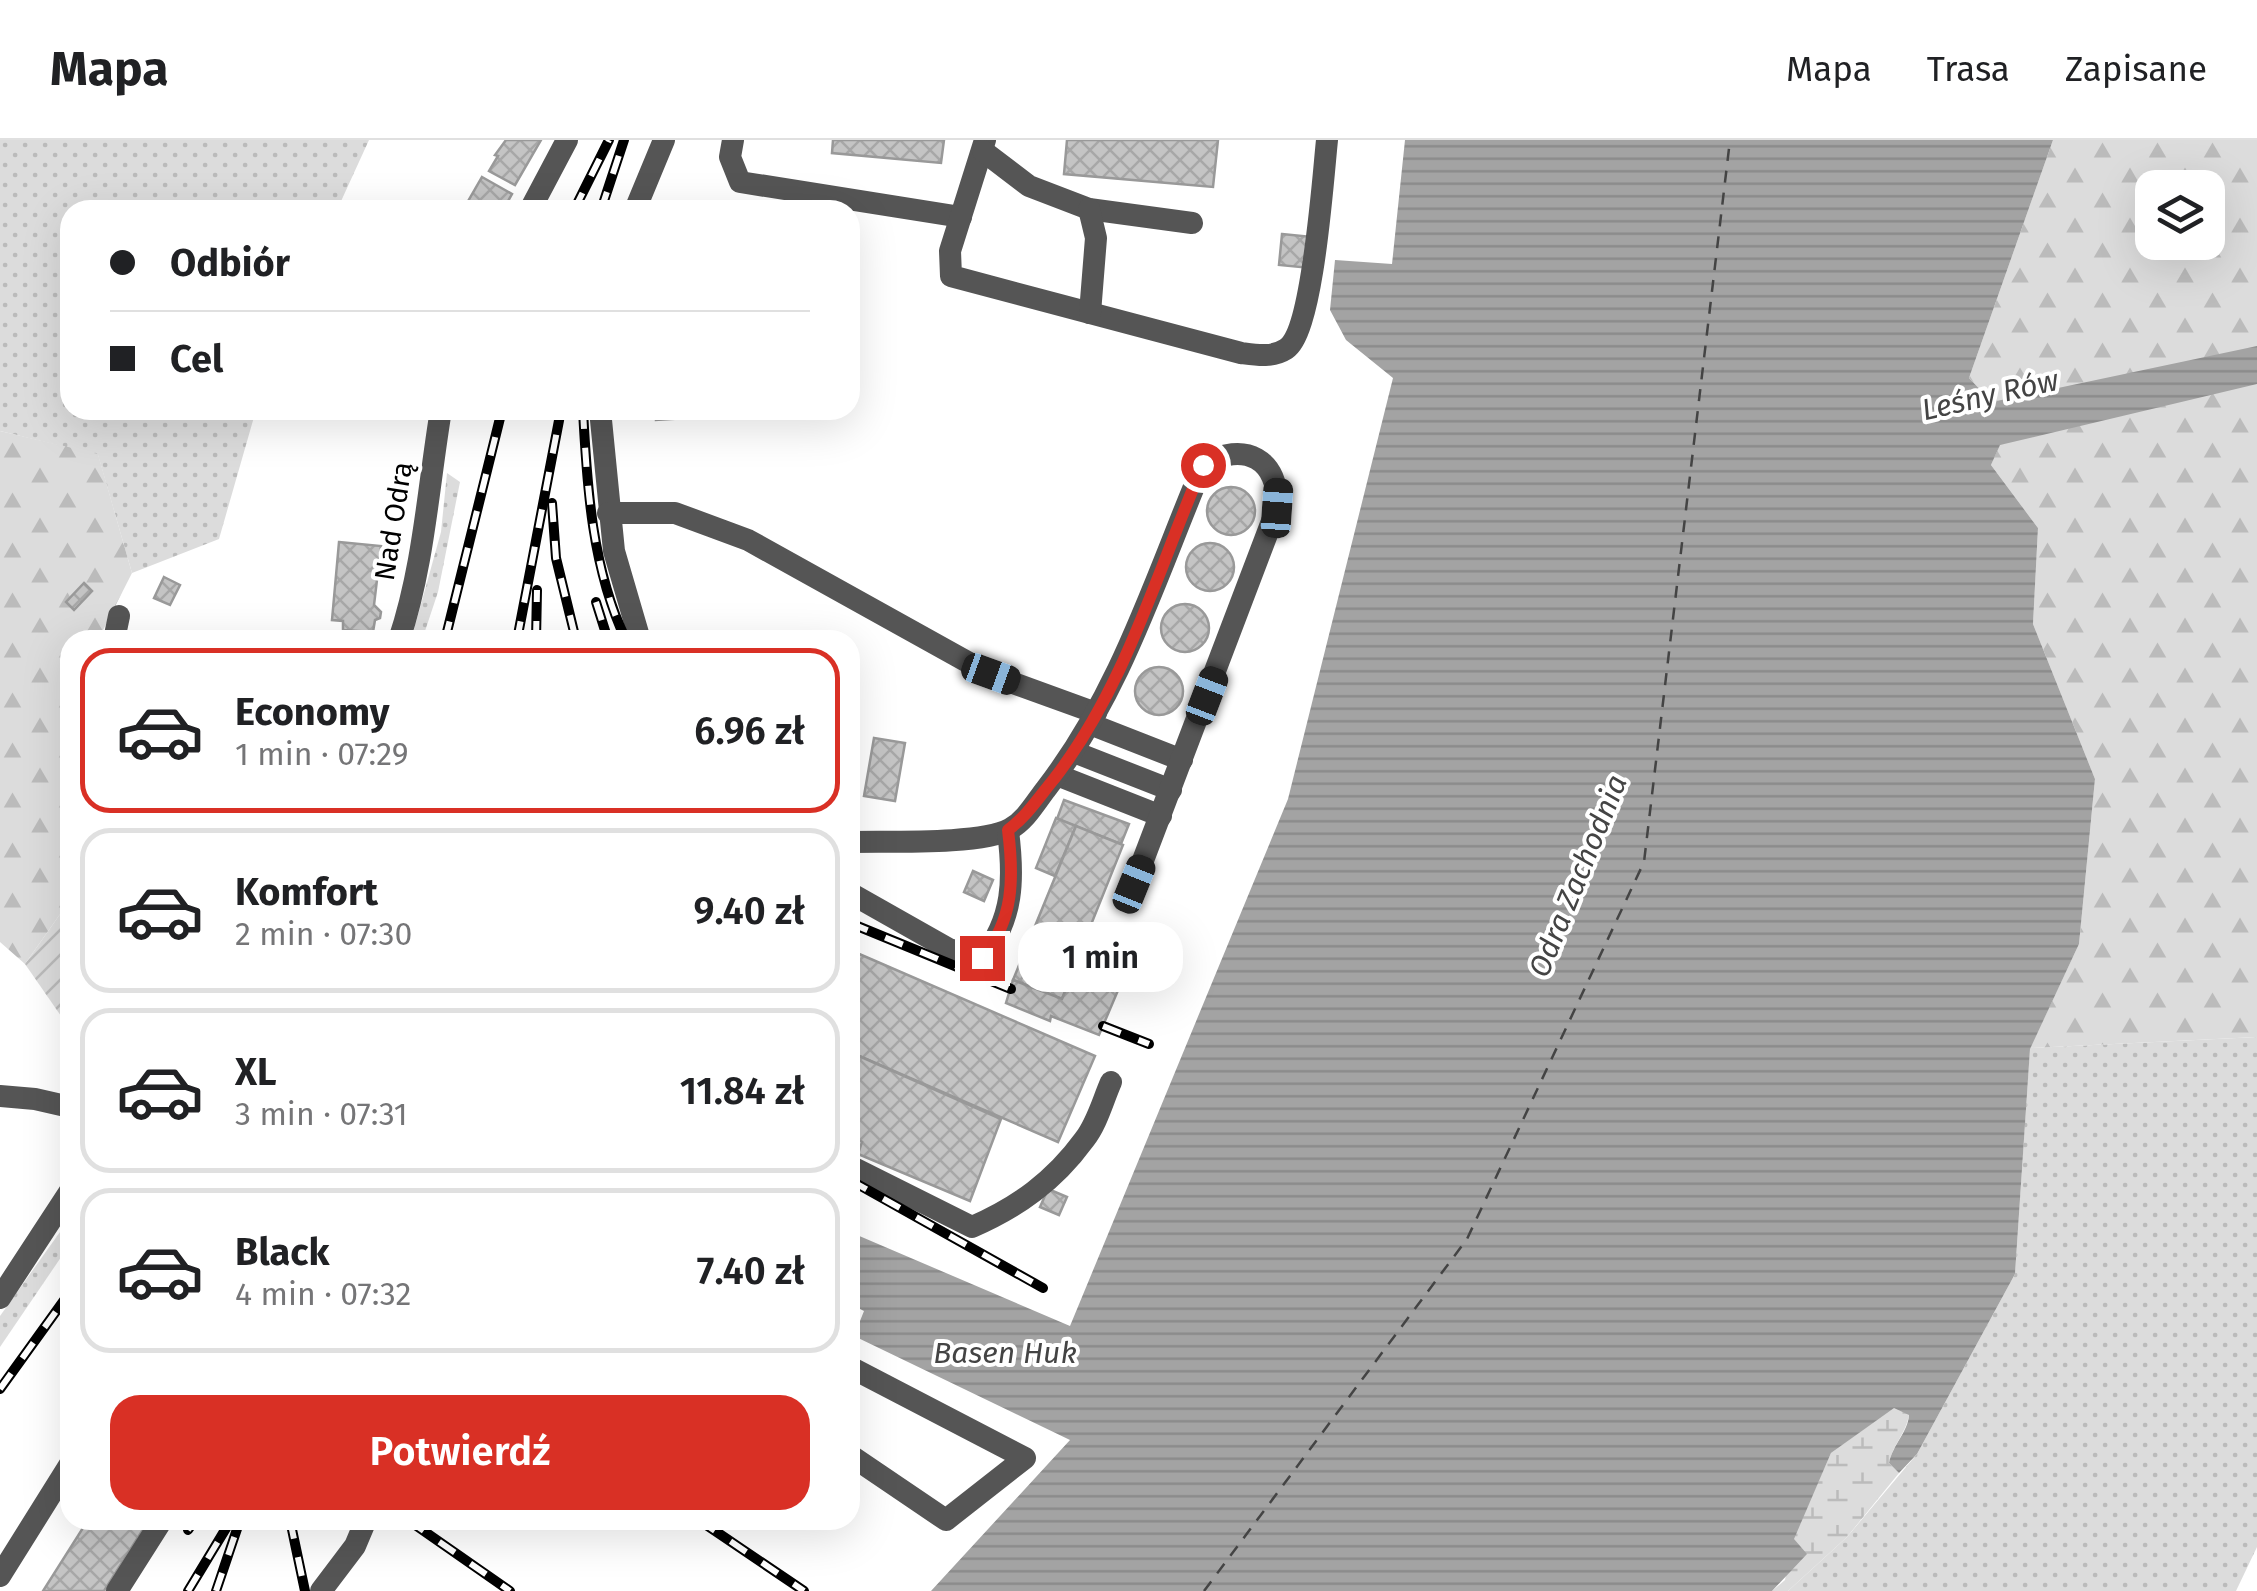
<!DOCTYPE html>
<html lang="pl">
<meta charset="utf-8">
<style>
:root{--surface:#fff;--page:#f6f6f6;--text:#202124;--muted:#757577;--line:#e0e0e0;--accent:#d93025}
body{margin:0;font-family:"Fira Sans",sans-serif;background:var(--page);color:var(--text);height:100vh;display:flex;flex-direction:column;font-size:38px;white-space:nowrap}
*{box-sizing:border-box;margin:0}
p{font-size:32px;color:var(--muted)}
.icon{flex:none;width:55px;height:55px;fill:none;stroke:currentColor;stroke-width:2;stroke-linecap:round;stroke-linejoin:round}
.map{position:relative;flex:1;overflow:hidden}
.sheet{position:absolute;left:60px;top:490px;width:800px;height:900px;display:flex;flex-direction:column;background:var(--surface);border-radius:30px;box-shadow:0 10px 40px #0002}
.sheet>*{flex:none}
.guide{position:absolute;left:60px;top:60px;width:800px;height:220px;border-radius:30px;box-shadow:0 10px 40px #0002;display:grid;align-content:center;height:220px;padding:0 50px;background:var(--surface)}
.buttons{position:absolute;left:2135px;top:30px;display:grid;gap:20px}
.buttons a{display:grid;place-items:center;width:90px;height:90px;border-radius:20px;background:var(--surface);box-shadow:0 10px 40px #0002;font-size:50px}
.end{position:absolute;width:45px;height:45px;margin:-22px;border:12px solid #d93025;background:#fff;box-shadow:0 0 0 5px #fff}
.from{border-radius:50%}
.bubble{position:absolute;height:70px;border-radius:30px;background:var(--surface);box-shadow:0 10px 40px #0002;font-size:32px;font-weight:600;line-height:70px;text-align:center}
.car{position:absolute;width:30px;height:60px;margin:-30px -15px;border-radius:12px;box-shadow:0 0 8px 2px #0007;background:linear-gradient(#222 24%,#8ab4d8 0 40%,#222 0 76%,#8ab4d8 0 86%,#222 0)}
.guide b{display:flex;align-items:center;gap:35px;height:95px;font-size:38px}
.guide b+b{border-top:2px solid var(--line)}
.guide i{width:25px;height:25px;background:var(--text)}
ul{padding:18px 0 0;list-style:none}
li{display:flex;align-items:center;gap:30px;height:165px;margin:0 20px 15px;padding:0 30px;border:5px solid var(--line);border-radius:30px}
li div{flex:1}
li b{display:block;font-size:38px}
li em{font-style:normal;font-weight:600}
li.selected{border-color:var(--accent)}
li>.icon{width:90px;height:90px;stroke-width:1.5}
.primary-button{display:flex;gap:20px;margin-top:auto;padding:20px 50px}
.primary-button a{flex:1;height:115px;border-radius:30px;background:var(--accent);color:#fff;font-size:40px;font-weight:600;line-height:115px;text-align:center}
header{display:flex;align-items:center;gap:60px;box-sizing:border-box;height:140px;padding:0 50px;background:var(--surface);border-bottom:2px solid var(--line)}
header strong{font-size:48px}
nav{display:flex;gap:55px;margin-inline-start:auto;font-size:35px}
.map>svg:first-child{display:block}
.grass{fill:url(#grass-dots)}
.forest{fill:url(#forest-firs);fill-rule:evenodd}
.wetland{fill:url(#wetland-marsh)}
.garden{fill:url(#garden-furrows)}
.water{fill:url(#water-rules)}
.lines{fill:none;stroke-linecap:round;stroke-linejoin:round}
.ferry{stroke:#444;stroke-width:2.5;stroke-dasharray:12 10;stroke-linecap:butt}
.building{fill:url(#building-cross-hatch);stroke:#999;stroke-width:2.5}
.minor{stroke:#555;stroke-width:22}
.rail-casing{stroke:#000;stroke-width:10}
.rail{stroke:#fff;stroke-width:6;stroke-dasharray:19;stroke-linecap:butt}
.route{stroke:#d93025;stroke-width:12}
.labels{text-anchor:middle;stroke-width:8;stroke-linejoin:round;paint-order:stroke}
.street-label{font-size:28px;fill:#000;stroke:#fff}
.water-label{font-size:30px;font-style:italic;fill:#444;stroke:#fff}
</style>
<header>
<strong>Mapa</strong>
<nav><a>Mapa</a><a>Trasa</a><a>Zapisane</a></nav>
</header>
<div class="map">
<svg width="2257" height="1451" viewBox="0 0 2257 1451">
<defs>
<pattern id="grass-dots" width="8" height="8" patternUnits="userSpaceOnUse" patternTransform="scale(2.5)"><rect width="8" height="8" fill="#dcdcdc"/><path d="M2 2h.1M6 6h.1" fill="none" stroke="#bbb" stroke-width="1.8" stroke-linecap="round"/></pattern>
<pattern id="forest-firs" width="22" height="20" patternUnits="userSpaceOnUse" patternTransform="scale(2.5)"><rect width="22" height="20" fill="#dcdcdc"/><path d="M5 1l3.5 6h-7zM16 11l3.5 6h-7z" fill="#bbb"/></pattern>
<pattern id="wetland-marsh" width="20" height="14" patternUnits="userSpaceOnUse" patternTransform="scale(2.5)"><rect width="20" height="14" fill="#dcdcdc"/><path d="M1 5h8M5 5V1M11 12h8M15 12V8" fill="none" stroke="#bbb"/></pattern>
<pattern id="garden-furrows" width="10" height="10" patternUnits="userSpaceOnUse" patternTransform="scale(2.5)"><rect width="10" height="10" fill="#dcdcdc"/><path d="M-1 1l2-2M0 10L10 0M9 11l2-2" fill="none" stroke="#bbb"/></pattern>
<pattern id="water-rules" width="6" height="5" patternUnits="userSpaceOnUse" patternTransform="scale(2.5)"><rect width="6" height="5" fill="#a3a3a3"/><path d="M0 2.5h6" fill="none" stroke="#8b8b8b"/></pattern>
<pattern id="building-cross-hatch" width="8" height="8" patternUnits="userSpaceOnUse" patternTransform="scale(2.5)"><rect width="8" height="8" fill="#c4c4c4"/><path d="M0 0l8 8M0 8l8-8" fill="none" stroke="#a7a7a7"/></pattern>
</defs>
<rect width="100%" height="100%" fill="#fff"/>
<g class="grass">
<path d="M0,0H369L337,70H70V270H256L219,399L132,433L98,315L0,291Z"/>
<path d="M447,333L460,342L438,452L422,500H411L441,392Z"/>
<path d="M2257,897V1407L2236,1451H1788L1847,1397L1917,1314L2015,1134L2030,908Z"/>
<path d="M70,1078V1104L0,1207V1176Z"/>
</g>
<g class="forest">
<path d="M2053,0H2257V897L2030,908L2079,804L2095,639L2033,484L2038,388L1991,325L2010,281L1969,238ZM2152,48H2208V102H2152Z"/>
<path d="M0,291L98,314L132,433L98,500H70V760L25,824L0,802Z"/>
</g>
<path class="wetland" d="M1894,1267L1909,1274C1907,1292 1893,1304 1889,1323L1899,1333L1847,1397L1788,1451H1772L1785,1440L1793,1399L1831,1313Z"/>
<path class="garden" d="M70,760V889L25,824Z"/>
<path class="water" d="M1405,0H2053L1969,238L1992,262L2257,206V244L2000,305L1991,325L2038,388L2033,484L2095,639L2079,804L2030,909L2015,1134L1917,1314L1899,1333L1889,1323C1893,1304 1908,1292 1909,1275L1894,1268L1831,1313L1794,1399L1807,1414L1772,1451H931L1070,1300L854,1196L864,1171L850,1164V1092L1070,1186L1288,659L1393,238L1346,200L1330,170L1335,120L1392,124Z"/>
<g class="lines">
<path class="ferry" d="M1204,1451L1467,1099L1644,722L1730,0"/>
</g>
<g class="building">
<path d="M506,0H541L515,45L489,31L498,16L495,15Z"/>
<path d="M833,0H944L941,23L832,13Z"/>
<path d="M1067,0H1218L1213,47L1064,34Z"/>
<path d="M482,37L512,54L503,70H463Z"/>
<path d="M1282,94L1313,97L1310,128L1279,125Z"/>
<path d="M656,270H686V278L656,280Z"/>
<circle cx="1231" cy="371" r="24"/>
<path d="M339,402L381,406L374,465L381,472L380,478L375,480L373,492L343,490V481L332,480Z"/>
<circle cx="1210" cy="427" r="24"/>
<path d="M164,437L180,445L170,465L154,458Z"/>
<path d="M84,443L92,451L74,470L66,462Z"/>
<circle cx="1185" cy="488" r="24"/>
<circle cx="1159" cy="551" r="24"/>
<path d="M874,598L905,603L895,661L864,656Z"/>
<path d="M1064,660L1129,684L1121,704L1057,679Z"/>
<path d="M1056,678L1076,686L1055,736L1036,728Z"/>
<path d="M1076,686L1123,705L1084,802L1098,808L1094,819L1080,813L1062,859L1013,840Z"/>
<path d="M973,731L993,740L984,761L964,752Z"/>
<path d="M850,810L1095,916L1058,1002L850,912Z"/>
<path d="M1074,830L1119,848L1099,895L1051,876L1050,881L1006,863L1013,840L1062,859Z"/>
<path d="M850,912L1001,979L970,1061L858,1014L862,1002L850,996Z"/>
<path d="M1048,1049L1067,1057L1059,1075L1040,1067Z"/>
<path d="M88,1380H149L104,1451H43Z"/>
</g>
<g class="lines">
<g class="minor">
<path d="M733,0L730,17L740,42L961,77"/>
<path d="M985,0L950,111L951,136L1241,213C1256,215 1272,218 1286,209C1313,192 1323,37 1327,0"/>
<path d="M983,11L1029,46L1089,69L1192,83"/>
<path d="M1089,69L1096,98L1090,173"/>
<path d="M530,70L567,0"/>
<path d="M635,70L664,0"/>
<path d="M600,270L614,411L640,500"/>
<path d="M608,373H675L748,400L991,535L1096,573"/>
<path d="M114,500L119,476"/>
<path d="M399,500C424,425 428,348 441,270"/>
<path d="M1090,584L1182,620"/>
<path d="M1074,612L1171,650"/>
<path d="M1057,635L1161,676"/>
<path d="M850,702C887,701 981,705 1010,689C1026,680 1035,663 1046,649C1121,552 1156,436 1203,325C1244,300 1280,319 1277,368L1134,744"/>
<path d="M850,753L949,809L982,818C1014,779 1014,738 1008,691"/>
<path d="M0,956L35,959L70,967"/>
<path d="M850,1026L972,1087C1018,1067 1054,1041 1084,1000C1097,984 1103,960 1111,942"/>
<path d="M0,1158L70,1051"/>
<path d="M850,1227L1025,1318L946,1380L850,1315"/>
<path d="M0,1436L70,1324"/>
<path d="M117,1451L162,1380"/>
<path d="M321,1451L355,1406L366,1380"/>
</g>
<defs>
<g id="rail">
<path d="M574,70L609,0"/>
<path d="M601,70L624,0"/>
<path d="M583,270C587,347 592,429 626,500"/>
<path d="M552,363L556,418L576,500"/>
<path d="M596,462L608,500"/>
<path d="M445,500L502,270"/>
<path d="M517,500L561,270"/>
<path d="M536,500L537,450"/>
<path d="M850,783L1011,849"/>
<path d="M1103,886L1149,904"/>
<path d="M850,1040L1043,1148"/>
<path d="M0,1249L70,1152"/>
<path d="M290,1380L305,1451"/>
<path d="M408,1380L510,1451"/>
<path d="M699,1380L804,1451"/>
<path d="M188,1390L195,1380"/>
<path d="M188,1451L231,1380"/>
<path d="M216,1451L237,1389"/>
</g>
</defs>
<use href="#rail" class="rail-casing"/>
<use href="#rail" class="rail"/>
</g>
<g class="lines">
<path class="route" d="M982,818C1014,780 1014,738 1008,690C1027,676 1039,657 1054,639C1126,546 1157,431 1203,325"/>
</g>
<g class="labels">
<g class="street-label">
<text transform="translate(393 381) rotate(-81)" y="10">Nad Odrą</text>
</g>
<g class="water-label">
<text transform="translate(1990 255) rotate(-13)" y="10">Leśny Rów</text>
<text transform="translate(1578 736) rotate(-68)" y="10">Odra Zachodnia</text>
<text x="1005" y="1223">Basen Huk</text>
</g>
</g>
</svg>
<div class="buttons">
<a><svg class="icon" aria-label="layers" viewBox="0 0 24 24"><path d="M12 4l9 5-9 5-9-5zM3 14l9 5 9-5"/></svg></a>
</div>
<i class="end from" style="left:1203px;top:325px"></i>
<i class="end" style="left:982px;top:818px"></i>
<div class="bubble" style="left:1018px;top:782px;width:165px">1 min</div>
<i class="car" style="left:1277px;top:368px;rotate:4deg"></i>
<i class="car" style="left:991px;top:534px;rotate:110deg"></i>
<i class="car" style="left:1207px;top:556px;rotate:21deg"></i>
<i class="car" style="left:1134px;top:744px;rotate:22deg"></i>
<div class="guide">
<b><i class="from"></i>Odbiór</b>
<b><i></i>Cel</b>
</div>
<section class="sheet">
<ul>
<li class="selected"><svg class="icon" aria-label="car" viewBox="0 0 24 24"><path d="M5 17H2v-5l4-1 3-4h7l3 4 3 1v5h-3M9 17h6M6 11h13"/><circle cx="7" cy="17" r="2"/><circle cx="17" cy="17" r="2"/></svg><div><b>Economy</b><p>1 min · 07:29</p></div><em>6.96 zł</em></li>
<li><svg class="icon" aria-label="car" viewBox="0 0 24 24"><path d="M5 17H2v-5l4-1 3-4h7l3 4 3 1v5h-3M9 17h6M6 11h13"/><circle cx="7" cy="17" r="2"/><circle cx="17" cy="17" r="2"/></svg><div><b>Komfort</b><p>2 min · 07:30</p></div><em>9.40 zł</em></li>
<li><svg class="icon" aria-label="car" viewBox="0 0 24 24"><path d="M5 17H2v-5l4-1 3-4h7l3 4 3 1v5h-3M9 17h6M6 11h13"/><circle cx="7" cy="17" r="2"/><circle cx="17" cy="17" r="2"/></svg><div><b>XL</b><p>3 min · 07:31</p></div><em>11.84 zł</em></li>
<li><svg class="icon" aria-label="car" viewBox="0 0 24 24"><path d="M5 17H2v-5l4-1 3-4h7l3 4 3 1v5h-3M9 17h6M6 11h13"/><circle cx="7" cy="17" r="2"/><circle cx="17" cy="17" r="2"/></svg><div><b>Black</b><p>4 min · 07:32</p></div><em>7.40 zł</em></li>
</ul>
<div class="primary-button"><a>Potwierdź</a></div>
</section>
</div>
